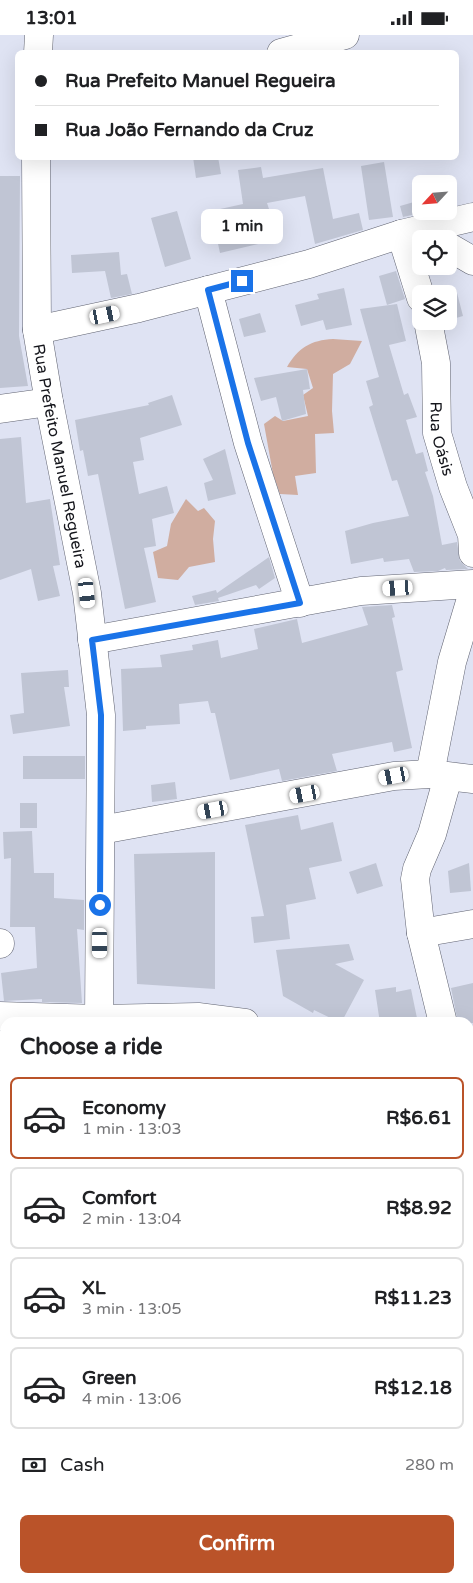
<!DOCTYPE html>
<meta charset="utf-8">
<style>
:root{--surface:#fff;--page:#f2f2f2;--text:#202124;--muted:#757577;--line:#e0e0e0;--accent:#ba5329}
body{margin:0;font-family:"Varela Round",sans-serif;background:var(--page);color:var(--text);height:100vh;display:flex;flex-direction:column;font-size:19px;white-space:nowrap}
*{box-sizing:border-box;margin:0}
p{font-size:16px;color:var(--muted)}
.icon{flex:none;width:28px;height:28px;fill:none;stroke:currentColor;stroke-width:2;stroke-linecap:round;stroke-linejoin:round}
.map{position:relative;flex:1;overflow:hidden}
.panel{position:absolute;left:0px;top:982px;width:474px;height:566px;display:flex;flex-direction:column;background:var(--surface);border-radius:15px 15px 0 0;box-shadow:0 5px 20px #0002}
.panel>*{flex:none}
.top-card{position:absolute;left:15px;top:15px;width:444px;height:110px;border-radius:8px;box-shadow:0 5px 20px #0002;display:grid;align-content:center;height:110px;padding:0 20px;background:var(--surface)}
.needle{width:32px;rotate:244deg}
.buttons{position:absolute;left:412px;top:140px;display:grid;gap:10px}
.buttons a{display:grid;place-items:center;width:45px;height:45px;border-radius:8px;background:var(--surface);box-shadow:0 5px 20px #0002;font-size:25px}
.end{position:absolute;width:22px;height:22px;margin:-11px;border:6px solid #1a73e8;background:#fff;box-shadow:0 0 0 2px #fff}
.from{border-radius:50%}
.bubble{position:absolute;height:35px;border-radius:8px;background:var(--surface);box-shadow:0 5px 20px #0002;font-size:16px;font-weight:700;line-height:35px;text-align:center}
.car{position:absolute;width:15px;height:30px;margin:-15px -8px;border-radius:6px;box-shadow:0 0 4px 1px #0007;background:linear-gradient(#fff 24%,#345 0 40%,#fff 0 76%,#345 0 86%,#fff 0)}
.top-card b{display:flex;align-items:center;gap:18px;height:48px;font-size:19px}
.top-card b+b{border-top:1px solid var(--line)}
.top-card i{width:12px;height:12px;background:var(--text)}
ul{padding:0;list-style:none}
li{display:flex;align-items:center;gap:15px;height:82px;margin:0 10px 8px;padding:0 10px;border:2px solid var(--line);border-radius:8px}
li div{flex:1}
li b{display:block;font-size:19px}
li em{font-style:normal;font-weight:700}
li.selected{border-color:var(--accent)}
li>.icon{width:45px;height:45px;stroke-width:1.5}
h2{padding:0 20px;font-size:22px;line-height:60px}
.pay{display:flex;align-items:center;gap:12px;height:55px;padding:0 20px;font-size:19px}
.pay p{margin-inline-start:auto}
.primary-button{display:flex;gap:10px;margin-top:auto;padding:10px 20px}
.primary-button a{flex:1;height:58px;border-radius:8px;background:var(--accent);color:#fff;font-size:20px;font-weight:700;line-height:58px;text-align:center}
.status{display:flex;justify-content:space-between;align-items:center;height:35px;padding:0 25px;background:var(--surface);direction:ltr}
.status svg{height:14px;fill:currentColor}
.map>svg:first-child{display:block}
.green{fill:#d0ada0}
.building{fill:#c0c5d4}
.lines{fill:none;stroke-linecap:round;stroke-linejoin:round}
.minor-casing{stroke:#606371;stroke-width:29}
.minor{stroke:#fff;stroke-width:28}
.route{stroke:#1a73e8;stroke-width:6}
.labels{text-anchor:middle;stroke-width:4;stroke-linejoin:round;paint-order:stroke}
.street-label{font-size:16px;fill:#14151b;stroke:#dfe3f3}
</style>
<div class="status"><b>13:01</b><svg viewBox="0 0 49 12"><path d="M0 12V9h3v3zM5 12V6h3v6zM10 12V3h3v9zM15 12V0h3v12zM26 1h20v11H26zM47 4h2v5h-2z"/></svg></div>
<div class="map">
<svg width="473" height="1548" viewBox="0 0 473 1548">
<rect width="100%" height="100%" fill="#dfe3f3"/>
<g class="green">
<path d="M333,304L362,306L350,329L333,339L332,376L334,398L315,399L316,438L295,441L298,460L280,459L273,439L264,389L275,381L283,386L308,381L303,360L313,353L307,334L287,332C298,313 311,305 333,304Z"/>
<path d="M186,464L198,476L204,473L215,486L213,504L215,527L189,532L178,545L158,543L153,517L167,511L171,489Z"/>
</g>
<g class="building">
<path d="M193,122H218L221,139L196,143Z"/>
<path d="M384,127L393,182L369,185L361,131Z"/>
<path d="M261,132L263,143L323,133L333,184L359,178L363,195L315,209L305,161L267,168L279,204L220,218L211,176L243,169L238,135Z"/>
<path d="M0,141H20L19,301L28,351L0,353Z"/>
<path d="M421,165V178L403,182L400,171Z"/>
<path d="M177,176L191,224L165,232L151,183Z"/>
<path d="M119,217L121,240L127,239L132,259L111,263L105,236L72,238L71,220Z"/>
<path d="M396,236L405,264L387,270L379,241Z"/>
<path d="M344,253L352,290L326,295L323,285L301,291L295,270L319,264L317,259Z"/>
<path d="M456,254L463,281L449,285V259H436Z"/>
<path d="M397,269L406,306L389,310L404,360L408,358L417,382L406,385L416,419L423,417L428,436L425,437L433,461L442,510L457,507L460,526L468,534L446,535L445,533L438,536L414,537L409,524L384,527L383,523L351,529L345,496L373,488L409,481L397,445L392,446L369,372L373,370L366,346L379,342L360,274Z"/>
<path d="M260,278L266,297L244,302L239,284Z"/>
<path d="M307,334L310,354L303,355L306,379L282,386L276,362L261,366L254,343Z"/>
<path d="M172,360L182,390L140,403L144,425L133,427L139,459L167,451L174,478L152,484L156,511L144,513L156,567L125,574L98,439L88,441L83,415L80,416L75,385L149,370L148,368Z"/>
<path d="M21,402L26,468L50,464L60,530L53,531L60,561L38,566L31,534L0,545V404Z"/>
<path d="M225,414L236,459L208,466L204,448L213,445L203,424Z"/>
<path d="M269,522L275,543L259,554L256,550L218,563L219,566L195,570L192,561L216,555L217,558Z"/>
<path d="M392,570L395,582L392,583L403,635L396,637L412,713L394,717L392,707L332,719L337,736L282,746L279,734L230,745L215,678H211L208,666L179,669L180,689L146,691V694L123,696L121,634L162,632L160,620L193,615L192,610L218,605L221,623L258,614L254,594L297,584L302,608L368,590L362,572Z"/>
<path d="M68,635L69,652H64L70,691L13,699L10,680L24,678L21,638Z"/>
<rect x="23" y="721" width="62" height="23"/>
<path d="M175,747L177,764L152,767L151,750Z"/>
<rect x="20" y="768" width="17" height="25"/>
<path d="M298,780L301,795L333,787L342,826L309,833L316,864L286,870L290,904L254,908L251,882L264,881L245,790Z"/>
<path d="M32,796L34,838H54V863L84,865V895L77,894L82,968L42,967V964L4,966L1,938L37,933L35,892H10L11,823L4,824L3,797Z"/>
<path d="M215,817V954L137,949L134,819Z"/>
<path d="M376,828L383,851L357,859L349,837Z"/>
<path d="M469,828L471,856L450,858L448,836Z"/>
<path d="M349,909L354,925L335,929L364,945L341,988L314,975L313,978L283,961L276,915Z"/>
<path d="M473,948V988H458L451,953Z"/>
<path d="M396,952V957L411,954L418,988H380L375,955Z"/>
</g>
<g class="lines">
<defs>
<g id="minor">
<path d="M38,18L39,0"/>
<path d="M281,18L345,0"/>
<path id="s1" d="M36,122L37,295L49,367L87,558L101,680L99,988"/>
<path d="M401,199L421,263"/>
<path d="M449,212L473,226"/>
<path d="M208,255L248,408L300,568"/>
<path id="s2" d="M428,286L436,328L437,398L453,452L472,500L473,518"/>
<path d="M37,295L139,273L309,229L401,199L473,182"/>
<path d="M0,374L49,367"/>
<path d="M92,605L361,556L473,549"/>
<path d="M430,739L452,627L473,557"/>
<path d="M101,795L394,741L430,739L473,744"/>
<path d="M421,898L473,889"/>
<path d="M0,908V909"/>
<path d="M0,981L99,984L198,982L245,988"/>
<path d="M443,988L421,898L415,844L417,834L432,799L448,742"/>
<path d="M469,1045L473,1046"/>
<path d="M0,1158H5"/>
<path d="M0,1318H5"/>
<path d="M0,1489H5"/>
<path d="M103,1544V1548"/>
<path d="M330,1548V1544"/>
</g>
</defs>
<use href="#minor" class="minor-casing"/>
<use href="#minor" class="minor"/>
</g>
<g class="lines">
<path class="route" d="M100,870L101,680L92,605L300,568L248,408L208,255L242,246"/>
</g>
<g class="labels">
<g class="street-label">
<text dy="6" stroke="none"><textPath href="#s2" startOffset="119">Rua Oásis</textPath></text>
<text dy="6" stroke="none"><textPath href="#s1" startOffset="301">Rua Prefeito Manuel Regueira</textPath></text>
</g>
</g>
</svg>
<div class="buttons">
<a><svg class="needle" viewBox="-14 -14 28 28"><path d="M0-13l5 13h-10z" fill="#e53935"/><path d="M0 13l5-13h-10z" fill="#757577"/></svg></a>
<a><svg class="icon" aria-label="locate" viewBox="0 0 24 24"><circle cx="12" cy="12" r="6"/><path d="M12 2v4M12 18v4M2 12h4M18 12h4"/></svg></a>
<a><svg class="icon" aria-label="layers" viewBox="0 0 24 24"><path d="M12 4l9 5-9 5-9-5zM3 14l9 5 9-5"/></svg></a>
</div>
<i class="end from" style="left:100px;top:870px"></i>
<i class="end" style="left:242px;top:246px"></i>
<div class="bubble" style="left:201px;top:174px;width:82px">1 min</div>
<i class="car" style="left:105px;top:280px;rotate:78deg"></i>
<i class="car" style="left:398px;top:553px;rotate:267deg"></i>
<i class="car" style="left:87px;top:558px;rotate:174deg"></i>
<i class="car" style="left:394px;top:741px;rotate:259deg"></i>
<i class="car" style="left:305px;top:759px;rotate:259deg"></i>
<i class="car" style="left:213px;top:775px;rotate:260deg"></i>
<i class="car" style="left:100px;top:908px;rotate:180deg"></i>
<div class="top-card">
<b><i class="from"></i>Rua Prefeito Manuel Regueira</b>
<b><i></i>Rua João Fernando da Cruz</b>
</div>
<section class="panel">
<h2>Choose a ride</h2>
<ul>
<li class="selected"><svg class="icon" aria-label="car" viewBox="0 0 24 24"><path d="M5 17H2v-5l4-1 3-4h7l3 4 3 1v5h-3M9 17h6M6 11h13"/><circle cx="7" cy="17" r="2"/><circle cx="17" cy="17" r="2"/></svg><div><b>Economy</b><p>1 min · 13:03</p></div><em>R$6.61</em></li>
<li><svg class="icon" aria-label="car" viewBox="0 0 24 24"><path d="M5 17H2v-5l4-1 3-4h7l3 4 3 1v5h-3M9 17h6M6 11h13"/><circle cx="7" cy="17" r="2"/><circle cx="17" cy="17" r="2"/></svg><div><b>Comfort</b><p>2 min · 13:04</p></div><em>R$8.92</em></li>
<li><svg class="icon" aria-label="car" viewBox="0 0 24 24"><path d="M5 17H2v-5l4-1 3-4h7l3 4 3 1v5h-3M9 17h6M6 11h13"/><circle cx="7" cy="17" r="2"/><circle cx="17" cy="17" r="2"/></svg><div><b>XL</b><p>3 min · 13:05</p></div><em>R$11.23</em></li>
<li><svg class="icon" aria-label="car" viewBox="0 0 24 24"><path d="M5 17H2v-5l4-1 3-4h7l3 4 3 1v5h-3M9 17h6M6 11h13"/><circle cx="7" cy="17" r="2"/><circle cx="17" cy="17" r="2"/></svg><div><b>Green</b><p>4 min · 13:06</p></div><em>R$12.18</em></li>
</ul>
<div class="pay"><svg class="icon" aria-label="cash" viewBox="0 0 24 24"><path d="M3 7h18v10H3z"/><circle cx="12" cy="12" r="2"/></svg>Cash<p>280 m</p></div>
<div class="primary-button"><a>Confirm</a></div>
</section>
</div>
